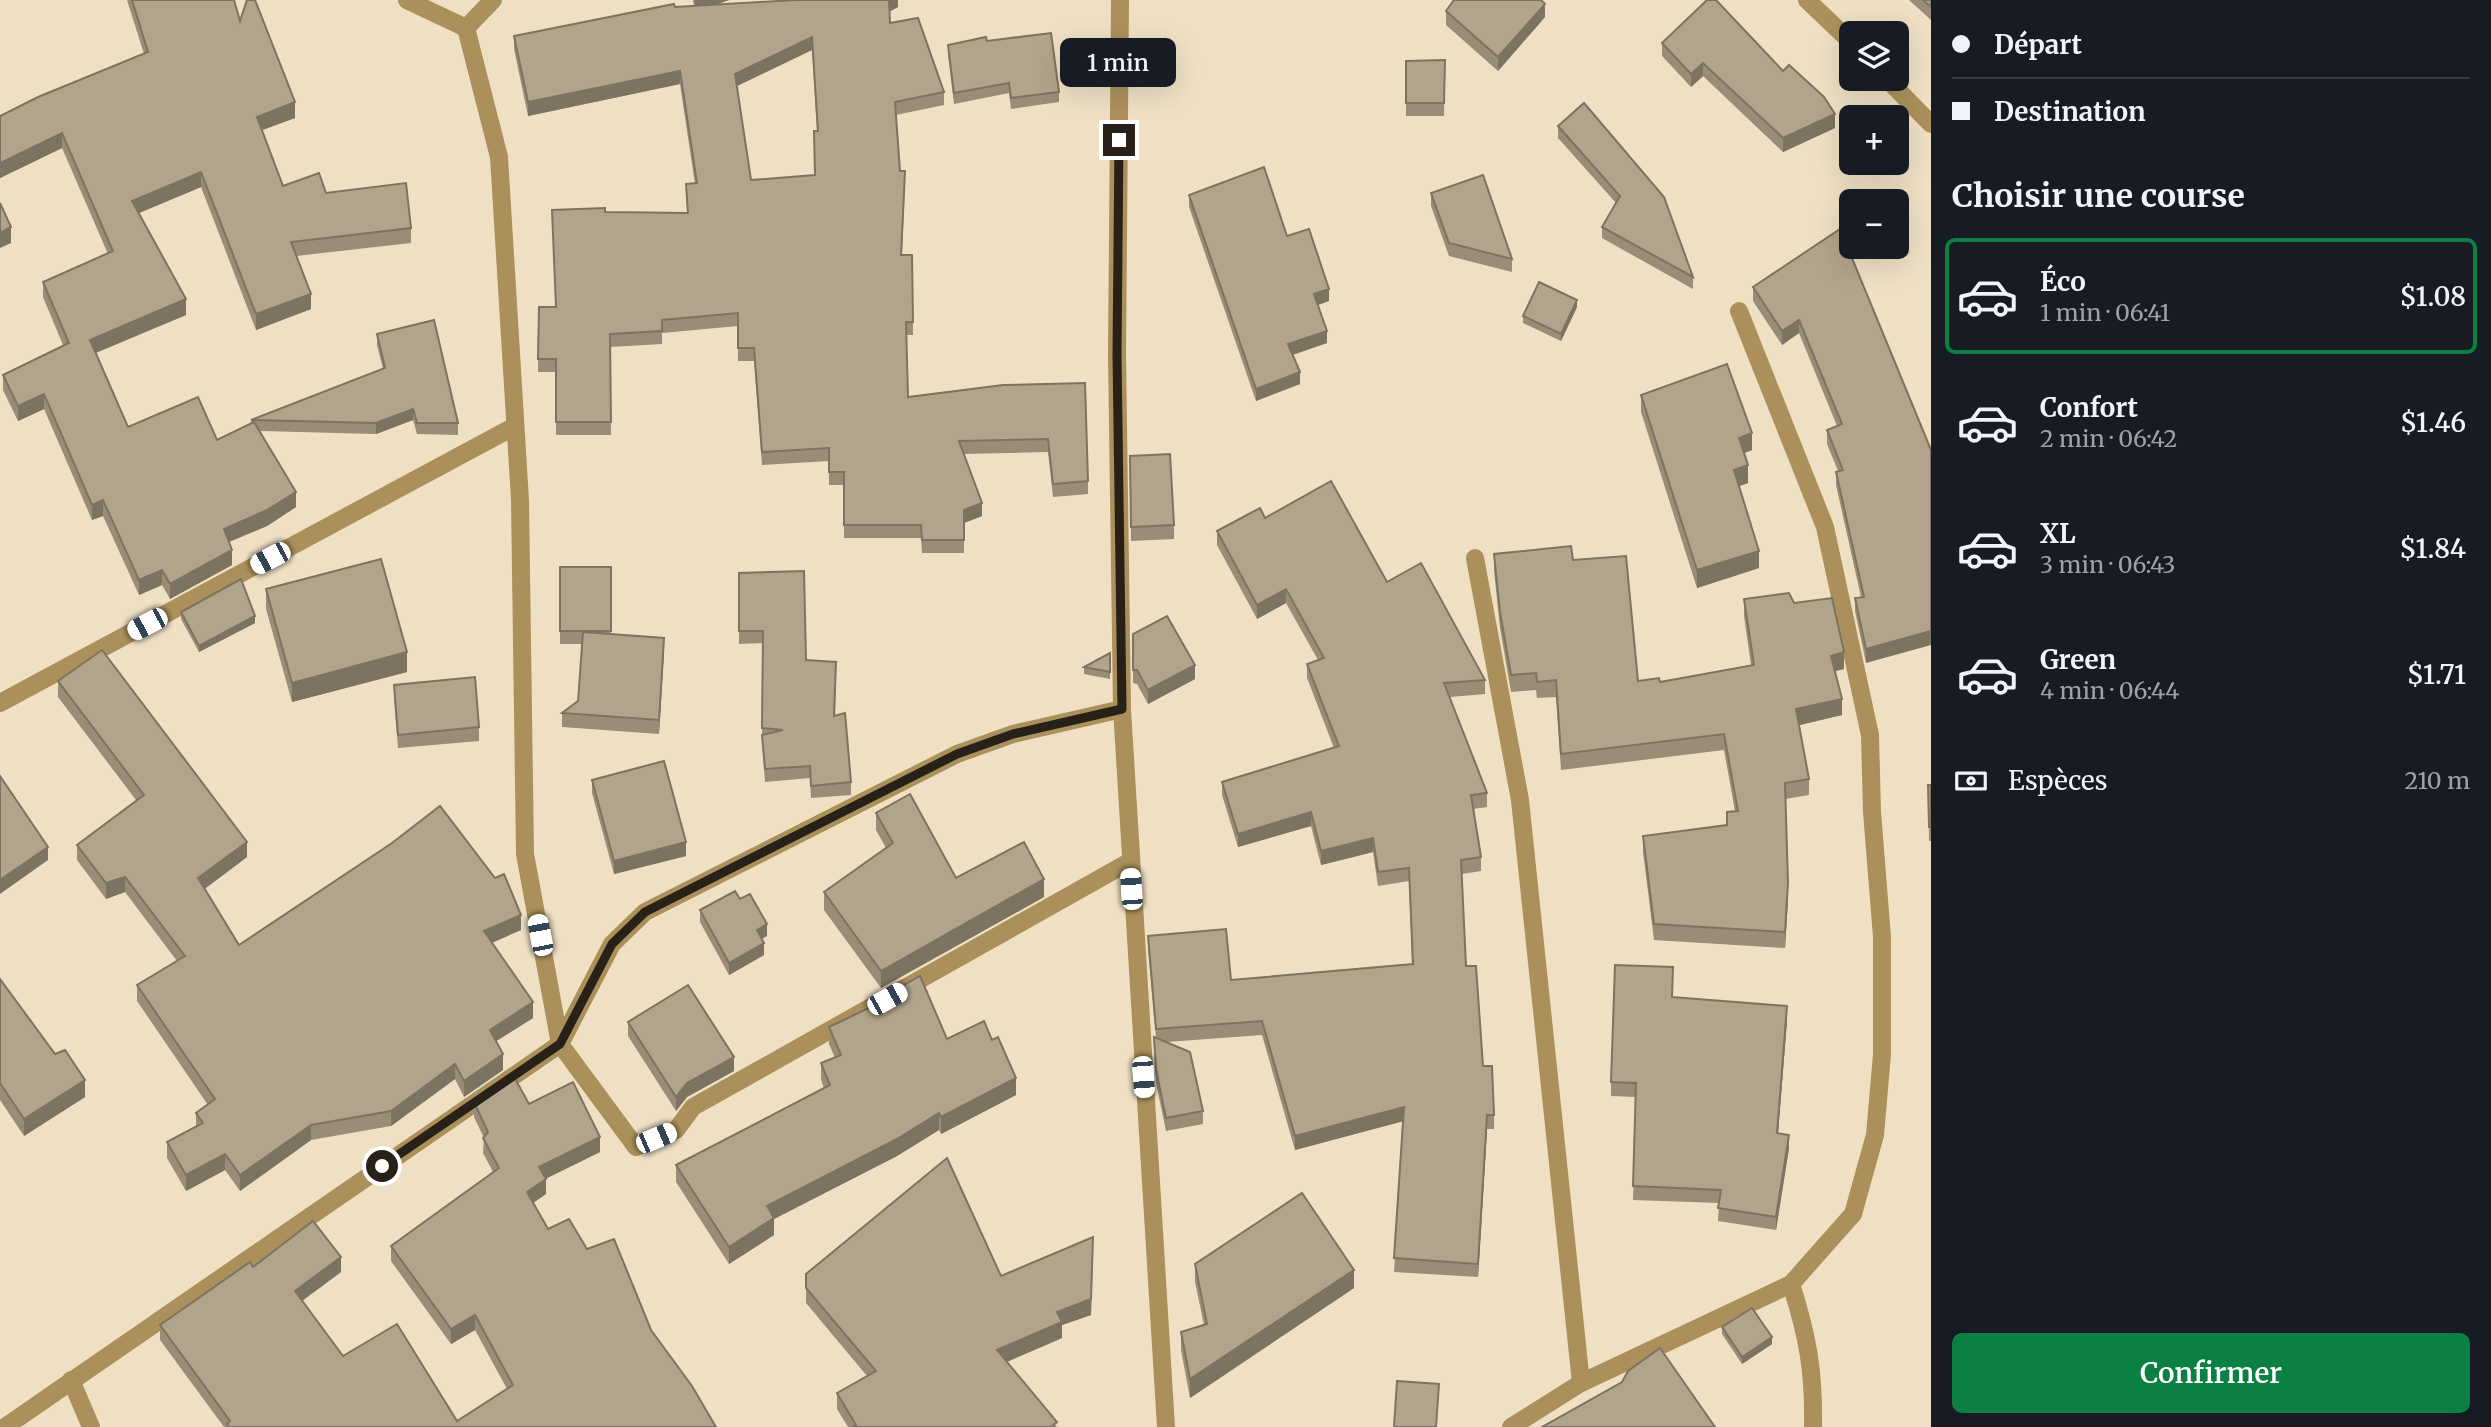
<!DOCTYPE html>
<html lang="fr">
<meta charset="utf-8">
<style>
:root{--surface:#171b24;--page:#20242c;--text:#f1f3f6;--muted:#9ea1a6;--line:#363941;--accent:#0b8043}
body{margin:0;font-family:Merriweather,serif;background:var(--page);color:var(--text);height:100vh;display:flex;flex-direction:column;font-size:26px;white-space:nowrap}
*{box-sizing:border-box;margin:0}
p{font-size:23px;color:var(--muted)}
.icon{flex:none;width:38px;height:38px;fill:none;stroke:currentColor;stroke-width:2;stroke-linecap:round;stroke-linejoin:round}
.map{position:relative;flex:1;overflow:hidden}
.side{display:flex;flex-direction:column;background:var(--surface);width:560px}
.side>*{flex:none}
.banner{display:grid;align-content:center;height:154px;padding:0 21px;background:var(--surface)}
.buttons{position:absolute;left:1839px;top:21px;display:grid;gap:14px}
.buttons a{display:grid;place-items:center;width:70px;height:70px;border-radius:10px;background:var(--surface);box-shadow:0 7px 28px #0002;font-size:35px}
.end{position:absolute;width:32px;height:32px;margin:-16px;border:9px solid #272117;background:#fff;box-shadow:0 0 0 4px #fff}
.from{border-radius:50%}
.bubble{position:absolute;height:49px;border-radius:10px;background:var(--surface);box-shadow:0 7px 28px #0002;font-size:23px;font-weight:600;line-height:49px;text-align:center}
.car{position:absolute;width:21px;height:42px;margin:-21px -10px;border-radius:9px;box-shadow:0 0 5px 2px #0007;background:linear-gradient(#fff 24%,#345 0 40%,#fff 0 76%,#345 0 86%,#fff 0)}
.banner b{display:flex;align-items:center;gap:24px;height:66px;font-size:26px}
.banner b+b{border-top:2px solid var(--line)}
.banner i{width:18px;height:18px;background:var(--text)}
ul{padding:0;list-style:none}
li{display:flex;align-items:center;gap:21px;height:116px;margin:0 14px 10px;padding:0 7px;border:4px solid transparent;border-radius:10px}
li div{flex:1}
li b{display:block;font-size:26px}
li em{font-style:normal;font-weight:600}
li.current{border-color:var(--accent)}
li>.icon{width:63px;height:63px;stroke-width:1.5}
h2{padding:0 21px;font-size:32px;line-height:84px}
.pay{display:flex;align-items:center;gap:18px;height:77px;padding:0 21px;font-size:26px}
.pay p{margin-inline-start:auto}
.primary-button{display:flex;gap:14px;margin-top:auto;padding:14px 21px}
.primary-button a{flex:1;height:80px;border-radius:10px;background:var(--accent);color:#fff;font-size:28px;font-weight:600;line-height:80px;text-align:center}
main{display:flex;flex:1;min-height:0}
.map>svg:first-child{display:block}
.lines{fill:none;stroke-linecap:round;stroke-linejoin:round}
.minor{stroke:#ac905c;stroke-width:18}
.wall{fill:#998d77;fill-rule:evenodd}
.shaded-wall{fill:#7d7361}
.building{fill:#b2a48a;stroke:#7d7361;stroke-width:2;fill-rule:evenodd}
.route{stroke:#272117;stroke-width:9}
</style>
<main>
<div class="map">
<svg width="1931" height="1427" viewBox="0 0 1931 1427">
<rect width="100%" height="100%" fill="#efe0c4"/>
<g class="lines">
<g class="minor">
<path d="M407,0L466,28L499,157L520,500L525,854L560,1044L636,1147L676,1130L693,1107L1129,862"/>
<path d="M1120,0L1117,354L1122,709L1166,1427"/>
<path d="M1807,0L1852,43"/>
<path d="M466,28L493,0"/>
<path d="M1887,79L1931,124"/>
<path d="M1475,558L1520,800L1581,1383"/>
<path d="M0,703L515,426"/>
<path d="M1791,1284C1808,1337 1814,1372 1813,1427"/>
<path d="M71,1380L91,1427"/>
<path d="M5,1427L560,1044L612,944L645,912L957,754L1013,734L1122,709"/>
<path d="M1511,1427L1581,1383L1791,1284L1853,1214L1875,1135L1882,1054V937L1872,812L1870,735L1825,527L1739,311"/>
</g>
</g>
<g class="wall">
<path d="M127,0H234L240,21L295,118L262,130L283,186L326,193L411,228V243L296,256L311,309L256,330L201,187L139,213L186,315L96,353L128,427L217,440L251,423V420L383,369L377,345V334L458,423V435L417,434L413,420L376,434L260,431L296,507L267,526L229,542L232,565L170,599L162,585L139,595L103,516L92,520L44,409L18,421L3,390V375L63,345L43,297V282L108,254L62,148L0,178V116L144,54Z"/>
<path d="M693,0H729L716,5L898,0V7L890,11V23L944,92V105L896,115L900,171L905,185L902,255H912L913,335H906L908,397L1003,385L1088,481V494L1053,497L1048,452L964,454L982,516L964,523V553H922L921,538H844V485H829V461L762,465L754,361H738V326L662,333V344L610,347L611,435H556V372H538L539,307H556L552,210L605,212L687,213L686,184H695L680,84L528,116L514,49V36L675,7L694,6ZM812,50L817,131L814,175L751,180L737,86Z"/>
<path d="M1909,0H1931V20Z"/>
<path d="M1446,11L1545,17L1498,71L1446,25Z"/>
<path d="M987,41L1059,92V102L1011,109L1009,93L954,104L948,55V45Z"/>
<path d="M1662,43L1783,71L1835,128L1783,152L1703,76L1691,87L1662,56Z"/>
<path d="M1445,60L1444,116H1406V61Z"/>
<path d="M1558,126L1693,277V289L1602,238V227L1616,203L1558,138Z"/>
<path d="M1431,193L1512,259V272L1449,256L1431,206Z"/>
<path d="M1189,195L1287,236L1329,301L1318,305L1327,343L1293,355L1300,384L1256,401L1189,207Z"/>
<path d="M1840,229L1931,450L1866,663L1855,611V598L1861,597L1836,485V472L1838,471L1827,444V430L1837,426L1799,333L1782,345L1753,301V287Z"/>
<path d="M1577,307L1561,341L1523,323V316Z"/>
<path d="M1641,395L1752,450L1744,453L1748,483L1739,486L1759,568L1697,588L1641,412Z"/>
<path d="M1130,456L1174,525V539L1131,541Z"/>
<path d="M1265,518L1387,582L1485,680V694L1450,697L1487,793V807L1473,809L1481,857V871L1462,874L1466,966L1483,1066L1494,1115V1129H1487L1478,1277L1394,1272L1403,1121L1295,1150L1262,1035L1167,1042L1203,1111V1124L1166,1131L1156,1083L1154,1051V1037L1156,1038L1148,949V936L1231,980L1412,965L1409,881L1378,886L1373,852L1321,865L1311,826L1238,847L1222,795V782L1334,748L1307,678V664L1318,660L1286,603L1257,619L1217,545V531Z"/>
<path d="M1494,554L1573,560L1638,681L1660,682L1751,665L1744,616V599L1794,603L1844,669L1835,671L1842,715L1799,725L1809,779V795L1785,799L1788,899L1785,948L1654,940L1643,852V836L1727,825L1735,811L1724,750L1561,770L1556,697L1537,698L1536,690L1511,692L1500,628L1494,570Z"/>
<path d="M560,567H611V634L664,651L659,734L562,727V713L578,701L582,644H560Z"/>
<path d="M739,573L806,660L836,674L835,716L851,782V795L811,798L810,778L765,782L762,741L763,643L739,644Z"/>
<path d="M266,589L407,672L292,702L266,609Z"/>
<path d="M181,612L255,623L199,652L181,619Z"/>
<path d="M1133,634L1195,679L1148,704L1137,684L1133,683Z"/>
<path d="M1110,653V679L1084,674V667Z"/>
<path d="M58,681L247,857L204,889L239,945L521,930L492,943L533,1018L496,1041L503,1070L464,1097L455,1079L391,1126L311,1140L240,1191L225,1170L186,1191L167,1158V1142L196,1127V1113L208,1105L137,1001V985L177,961L125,892L106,899L77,860V845L136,800L58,697Z"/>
<path d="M394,685L479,727V741L398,748L394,699Z"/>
<path d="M592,780L686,856L614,874L592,793Z"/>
<path d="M1928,785H1931V841H1929Z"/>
<path d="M876,813L956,878L1044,897L881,988L824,910V892L886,848L876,830Z"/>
<path d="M740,899L767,936L762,939L764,955L729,975L700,922V910Z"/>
<path d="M0,979L85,1097L24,1136L0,1100Z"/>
<path d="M895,990L947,1039L1016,1095L941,1134L939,1130L897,1156L774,1219V1235L729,1264L676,1182V1165L824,1088L821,1080V1063L835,1058L829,1044V1027L895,996Z"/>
<path d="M1672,997L1787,1020L1778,1133L1789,1148L1776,1230L1718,1221L1719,1203L1633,1200L1636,1097L1611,1096V1082Z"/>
<path d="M628,1022L734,1071L687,1097L676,1111L628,1036Z"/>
<path d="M474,1102L529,1104L600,1152L545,1179L546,1194L533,1203L548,1229L587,1249L651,1330L716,1427H224L160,1340V1325L253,1267L341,1272L302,1301L343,1356L457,1421L507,1389L475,1330L451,1344L391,1261V1246L493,1172L483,1153L484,1138L474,1117Z"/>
<path d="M1093,1252L1091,1315L1062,1325V1338L1007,1362L1057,1427H848L837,1409V1393L867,1376L806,1303V1274L1001,1276Z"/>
<path d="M1195,1264L1354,1288L1190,1398L1181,1350V1332L1204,1325L1195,1282Z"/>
<path d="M1722,1327L1772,1344L1742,1364L1722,1334Z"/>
</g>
<g class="shaded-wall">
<path d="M695,0H729L695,12Z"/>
<path d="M889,0H898V7L889,12Z"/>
<path d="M1545,4V17L1498,71V57Z"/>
<path d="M812,37V50L735,87V74Z"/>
<path d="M1703,63V76L1691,87V74Z"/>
<path d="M680,71V84L528,116V102Z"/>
<path d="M295,102V118L257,132V117Z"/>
<path d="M1835,114V128L1783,152V138Z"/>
<path d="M62,133V148L0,178V163Z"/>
<path d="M201,172V187L132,216V201Z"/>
<path d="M11,227V243L0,248V233Z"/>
<path d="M1329,289V301L1314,306V294Z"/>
<path d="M311,294V309L256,330V314Z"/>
<path d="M186,299V315L90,355V340Z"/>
<path d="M1577,300V307L1561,341V334Z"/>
<path d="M1799,320V333L1782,345V331Z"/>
<path d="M1327,331V343L1288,356V344Z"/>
<path d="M1300,372V384L1256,401V389Z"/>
<path d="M44,394V409L18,421V406Z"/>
<path d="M413,409V420L376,434V423Z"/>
<path d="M1752,433V450L1739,455V438Z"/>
<path d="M1748,465V483L1734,488V470Z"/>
<path d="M296,492V507L267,526L224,544V529Z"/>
<path d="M103,500V516L92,520V505Z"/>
<path d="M982,503V516L964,523V510Z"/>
<path d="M232,550V565L170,599V584Z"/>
<path d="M1759,551V568L1697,588V570Z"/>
<path d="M162,570V585L139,595V580Z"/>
<path d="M1286,589V603L1257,619V605Z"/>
<path d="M255,616V623L199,652V646Z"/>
<path d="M1931,631V645L1866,663V649Z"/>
<path d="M664,638V651L659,734V720Z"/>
<path d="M407,652V672L292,702V683Z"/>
<path d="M1844,652V669L1831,672V656Z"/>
<path d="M1195,665V679L1148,704V690Z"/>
<path d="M1842,699V715L1796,726V709Z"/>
<path d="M1311,812V826L1238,847V834Z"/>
<path d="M1373,838V852L1321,865V851Z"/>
<path d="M247,842V857L198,894V878Z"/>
<path d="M686,842V856L614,874V861Z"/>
<path d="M48,847V860L0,894V880Z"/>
<path d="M125,877V892L106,899V883Z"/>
<path d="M1044,879V897L881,988V971Z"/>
<path d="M1788,883V899L1785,948V932Z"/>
<path d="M521,915V930L484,946V931Z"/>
<path d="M767,924V936L757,941V930Z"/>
<path d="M764,943V955L729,975V963Z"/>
<path d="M533,1002V1018L490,1045V1030Z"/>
<path d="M1787,1006V1020L1777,1146V1133Z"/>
<path d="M503,1054V1070L464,1097V1081Z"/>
<path d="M734,1057V1071L687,1097L676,1111V1097L687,1083Z"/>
<path d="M455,1064V1079L391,1126V1111Z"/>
<path d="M1016,1078V1095L941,1134V1117Z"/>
<path d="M85,1080V1097L24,1136V1119Z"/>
<path d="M1404,1107V1121L1295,1150V1136Z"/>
<path d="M939,1113V1130L897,1156L774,1219V1235L729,1264V1247L767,1206Z"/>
<path d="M1487,1115V1129L1478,1277V1264Z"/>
<path d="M311,1125V1140L240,1191V1175Z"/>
<path d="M1789,1135V1148L1776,1230V1217Z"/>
<path d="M600,1137V1152L539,1182V1167Z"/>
<path d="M225,1154V1170L186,1191V1175Z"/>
<path d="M546,1179V1194L527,1207V1192Z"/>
<path d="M1093,1237L1091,1315L1062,1325V1338L997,1366V1350L1057,1312Z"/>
<path d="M341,1257V1272L295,1306V1291Z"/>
<path d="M1354,1270V1288L1190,1398V1379Z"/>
<path d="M475,1315V1330L451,1344V1329Z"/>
<path d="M1772,1337V1344L1742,1364V1357Z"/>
</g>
<g class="building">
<path d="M132,0H234L240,21L247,0H255L295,102L257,117L283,186L319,173L326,193L406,183L411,228L291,242L311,294L256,314L201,172L132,201L186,299L90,340L128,427L198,397L217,440L254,422L296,492L267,510L224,529L232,550L170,584L162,570L139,580L103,500L92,505L44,394L18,406L3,375L69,343L43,282L113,251L62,133L0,163V116L38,97L148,52Z"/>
<path d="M795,0H889L890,23L918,18L944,92L895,102L900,171H905L901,255H912L913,322H906L908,397L1003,385L1085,383L1088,481L1053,484L1048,439L959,441L982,503L964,510V540H922L921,525H844V472H829V448L762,452L754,348H738V313L662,320V331L610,334L611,422H556V359H538L539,307H556L552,210L605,208V212L688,213L686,184L697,183L680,71L528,102L514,36L674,4L675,7ZM812,37L818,131H814L815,175L751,180L735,74Z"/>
<path d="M1454,0H1541L1545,4L1498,57L1446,11Z"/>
<path d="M1707,0H1716L1783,71L1789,65L1824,97L1835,114L1783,138L1703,63L1691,74L1662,43Z"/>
<path d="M1923,0H1931V7Z"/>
<path d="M1051,33L1059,92L1011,98L1009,83L954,93L948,45L986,37L987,41Z"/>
<path d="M1445,60L1444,103H1406V61Z"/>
<path d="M1584,103L1664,197L1693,277L1602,227L1620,196L1558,126Z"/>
<path d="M1264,167L1287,236L1309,229L1329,289L1314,294L1327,331L1288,344L1300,372L1256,389L1189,195Z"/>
<path d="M1483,175L1512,259L1449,243L1431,193Z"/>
<path d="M0,203L11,227L0,233Z"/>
<path d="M1840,229L1931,450V631L1866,649L1855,598L1864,597L1836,472L1843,470L1827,430L1842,424L1799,320L1782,331L1753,287Z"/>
<path d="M1539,282L1577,300L1561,334L1523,316Z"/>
<path d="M434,320L458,423H417L413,409L376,423L251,420L385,368L377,334Z"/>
<path d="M1727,364L1752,433L1739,438L1748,465L1734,470L1759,551L1697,570L1641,395Z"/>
<path d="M1170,454L1174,525L1131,527L1130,456Z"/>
<path d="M1331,481L1387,582L1421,563L1485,680L1444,683L1487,793L1471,795L1481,857L1461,860L1466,966H1476L1483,1066H1492L1494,1115H1487L1478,1264L1394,1258L1404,1107L1295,1136L1262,1021L1156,1029L1148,936L1226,929L1231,980L1413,964L1409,868L1378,872L1373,838L1321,851L1311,812L1238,834L1222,782L1339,746L1307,664L1324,658L1286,589L1257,605L1217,531L1260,508L1265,518Z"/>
<path d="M1571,546L1573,560L1626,556L1638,681L1659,678L1660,682L1754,665L1744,599L1789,593L1794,603L1832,598L1844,652L1831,656L1842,699L1796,709L1809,779L1785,783L1788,883L1785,932L1654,924L1643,836L1727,825V812L1738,811L1724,734L1561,754L1556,680L1537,682L1536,673L1511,675L1500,612L1494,554Z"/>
<path d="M381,559L407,652L292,683L266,589Z"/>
<rect x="560" y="567" width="51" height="64"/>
<path d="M804,571L806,660L836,662L834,716L845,713L851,782L811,786L810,766L765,769L762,735L783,730L762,728L763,631H739V573Z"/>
<path d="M241,579L255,616L199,646L181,612Z"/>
<path d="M1167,616L1195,665L1148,690L1137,670H1133V634Z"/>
<path d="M583,632L664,638L659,720L562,713L578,701Z"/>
<path d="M102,650L247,842L198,878L239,945L392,843L440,806L495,878L504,874L521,915L484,931L533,1002L490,1030L503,1054L464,1081L455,1064L391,1111L311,1125L240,1175L225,1154L186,1175L167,1142L203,1123L196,1113L215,1099L137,985L185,956L125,877L106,883L77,845L144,795L58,681Z"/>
<path d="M1110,653V672L1084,667Z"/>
<path d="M475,677L479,727L398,735L394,685Z"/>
<path d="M664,761L686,842L614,861L592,780Z"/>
<path d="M0,776L48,847L0,880Z"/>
<path d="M1928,785H1931V827H1929Z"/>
<path d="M910,794L956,878L1024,842L1044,879L881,971L824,892L893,843L876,813Z"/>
<path d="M735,891L740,899L750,894L767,924L757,930L764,943L729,963L700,910Z"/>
<path d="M1615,965L1673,967L1672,997L1787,1006L1777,1133L1789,1135L1776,1217L1718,1208L1721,1190L1633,1186L1636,1083L1611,1082Z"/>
<path d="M920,976L947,1039L984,1021L992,1040L998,1037L1016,1078L941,1117L939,1113L897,1139L767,1206L774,1218L729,1247L676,1165L830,1085L821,1063L841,1055L829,1027L898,994L895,990Z"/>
<path d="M0,979L55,1054L65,1050L85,1080L24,1119L0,1083Z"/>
<path d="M688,985L734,1057L687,1083L676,1097L628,1022Z"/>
<path d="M1154,1037L1190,1052L1203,1111L1166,1118L1156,1070Z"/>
<path d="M513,1075L529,1104L573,1082L600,1137L539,1167L546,1179L527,1192L548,1229L569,1219L587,1249L614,1239L651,1330L692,1386L716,1427H229L227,1424L230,1421L160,1325L250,1262L253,1267L313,1221L341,1257L295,1291L343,1356L397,1324L457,1421L513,1385L475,1315L451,1329L391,1246L499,1168L483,1138L488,1132L474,1102Z"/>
<path d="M947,1158L1001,1276L1093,1237L1091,1299L1057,1312L1062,1322L997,1350L1057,1422L1051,1427H853L856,1425L837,1393L876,1371L806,1288V1274Z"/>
<path d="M1302,1193L1354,1270L1190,1379L1181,1332L1207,1324L1195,1264Z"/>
<path d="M1752,1308L1772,1337L1742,1357L1722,1327Z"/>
<path d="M1660,1348L1715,1427H1542L1622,1382L1628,1371Z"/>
<path d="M1397,1381L1439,1384L1436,1427H1394Z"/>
</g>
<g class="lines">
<path class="route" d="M382,1166L560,1044L612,944L645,912L957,754L1013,734L1122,709L1117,354L1119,140"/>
</g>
</svg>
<div class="buttons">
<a><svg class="icon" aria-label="layers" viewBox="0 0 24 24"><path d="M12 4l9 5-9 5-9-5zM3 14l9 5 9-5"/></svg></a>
<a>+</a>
<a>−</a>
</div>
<i class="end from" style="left:382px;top:1166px"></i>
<i class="end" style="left:1119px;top:140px"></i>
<div class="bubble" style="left:1060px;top:38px;width:116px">1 min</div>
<i class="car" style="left:270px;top:558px;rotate:242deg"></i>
<i class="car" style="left:147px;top:624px;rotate:242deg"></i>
<i class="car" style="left:1131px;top:889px;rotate:356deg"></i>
<i class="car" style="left:540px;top:935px;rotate:349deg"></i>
<i class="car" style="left:887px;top:999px;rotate:61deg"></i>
<i class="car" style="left:1143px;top:1077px;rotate:176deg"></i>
<i class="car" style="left:656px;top:1138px;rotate:67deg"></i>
</div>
<section class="side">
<div class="banner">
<b><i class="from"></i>Départ</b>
<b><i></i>Destination</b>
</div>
<h2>Choisir une course</h2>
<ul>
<li class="current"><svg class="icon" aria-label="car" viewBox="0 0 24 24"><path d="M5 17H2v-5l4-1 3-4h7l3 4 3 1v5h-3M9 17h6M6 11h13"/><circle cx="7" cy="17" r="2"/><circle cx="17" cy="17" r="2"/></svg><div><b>Éco</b><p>1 min · 06:41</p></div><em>$1.08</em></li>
<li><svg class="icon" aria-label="car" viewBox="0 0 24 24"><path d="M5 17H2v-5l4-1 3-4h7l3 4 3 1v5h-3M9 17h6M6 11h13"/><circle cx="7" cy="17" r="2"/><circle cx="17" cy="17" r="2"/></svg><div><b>Confort</b><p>2 min · 06:42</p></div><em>$1.46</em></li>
<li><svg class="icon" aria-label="car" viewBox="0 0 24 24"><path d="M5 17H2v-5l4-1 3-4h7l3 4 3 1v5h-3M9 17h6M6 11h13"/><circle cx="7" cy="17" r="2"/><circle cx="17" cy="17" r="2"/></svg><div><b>XL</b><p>3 min · 06:43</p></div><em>$1.84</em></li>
<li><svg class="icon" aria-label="car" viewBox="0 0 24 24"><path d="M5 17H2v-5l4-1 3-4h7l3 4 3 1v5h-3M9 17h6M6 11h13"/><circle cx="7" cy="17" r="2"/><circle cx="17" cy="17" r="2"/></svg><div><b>Green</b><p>4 min · 06:44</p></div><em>$1.71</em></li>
</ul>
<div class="pay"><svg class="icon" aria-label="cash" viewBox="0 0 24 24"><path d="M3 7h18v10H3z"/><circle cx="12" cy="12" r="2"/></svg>Espèces<p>210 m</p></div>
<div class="primary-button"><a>Confirmer</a></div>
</section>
</main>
